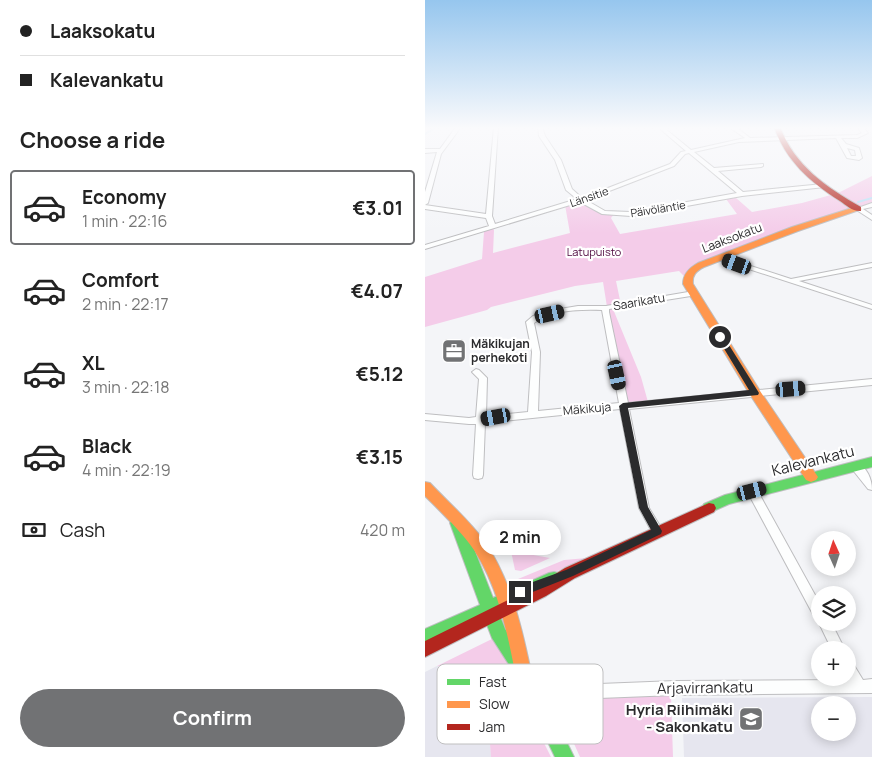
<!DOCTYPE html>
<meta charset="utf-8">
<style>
:root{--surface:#fff;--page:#f6f6f6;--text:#222;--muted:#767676;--line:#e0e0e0;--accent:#717274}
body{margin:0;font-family:Manrope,sans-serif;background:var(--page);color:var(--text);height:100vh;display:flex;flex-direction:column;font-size:19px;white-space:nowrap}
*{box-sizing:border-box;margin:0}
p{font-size:16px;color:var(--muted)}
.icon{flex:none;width:28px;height:28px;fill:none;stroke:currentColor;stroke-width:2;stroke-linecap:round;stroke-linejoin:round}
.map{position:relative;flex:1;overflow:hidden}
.drawer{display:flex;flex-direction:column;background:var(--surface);width:425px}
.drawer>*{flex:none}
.guide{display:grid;align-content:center;height:110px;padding:0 20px;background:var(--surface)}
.needle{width:32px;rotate:357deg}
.controls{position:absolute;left:386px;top:531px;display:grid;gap:10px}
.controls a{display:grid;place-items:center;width:45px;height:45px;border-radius:50%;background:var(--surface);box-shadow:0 2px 12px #0003;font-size:25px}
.end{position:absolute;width:22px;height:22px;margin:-11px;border:6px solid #2b2b2d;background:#fff;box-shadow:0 0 0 2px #fff}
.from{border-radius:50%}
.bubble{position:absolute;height:35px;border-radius:18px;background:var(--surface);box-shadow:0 2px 12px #0003;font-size:16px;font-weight:700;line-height:35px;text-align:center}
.car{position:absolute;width:15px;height:30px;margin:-15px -8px;border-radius:6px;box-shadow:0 0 4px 1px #0007;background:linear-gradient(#222 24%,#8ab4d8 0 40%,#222 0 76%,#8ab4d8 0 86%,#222 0)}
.guide b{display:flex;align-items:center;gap:18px;height:48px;font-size:19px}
.guide b+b{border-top:1px solid var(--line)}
.guide i{width:12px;height:12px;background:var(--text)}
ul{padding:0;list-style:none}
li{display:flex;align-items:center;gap:15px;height:75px;margin:0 10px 8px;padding:0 10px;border:2px solid transparent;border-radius:5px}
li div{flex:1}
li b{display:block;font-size:19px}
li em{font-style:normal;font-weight:700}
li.active{border-color:var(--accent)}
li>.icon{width:45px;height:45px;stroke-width:1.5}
h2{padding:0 20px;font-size:22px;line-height:60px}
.pay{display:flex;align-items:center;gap:12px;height:55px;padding:0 20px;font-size:19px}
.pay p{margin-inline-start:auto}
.cta{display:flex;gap:10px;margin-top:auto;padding:10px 20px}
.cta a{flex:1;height:58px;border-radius:30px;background:var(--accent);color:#fff;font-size:20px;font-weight:700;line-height:58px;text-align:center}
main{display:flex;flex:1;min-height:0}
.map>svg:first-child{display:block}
.built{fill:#e6e6ef;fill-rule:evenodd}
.green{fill:#f4cce9}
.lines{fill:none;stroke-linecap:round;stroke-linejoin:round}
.stream{stroke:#bbe1f6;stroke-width:2}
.street-casing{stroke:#bebec0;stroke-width:2}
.fast-casing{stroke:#bebec0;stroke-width:2}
.slow-casing{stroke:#bebec0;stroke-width:2}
.jam-casing{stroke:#bebec0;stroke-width:2}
.street{fill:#fdfefe;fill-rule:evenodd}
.fast{fill:#63d668;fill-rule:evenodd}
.slow{fill:#ff974d;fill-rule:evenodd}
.jam{fill:#b3261e;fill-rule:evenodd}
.route{fill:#2b2b2d}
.labels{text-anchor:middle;stroke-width:4.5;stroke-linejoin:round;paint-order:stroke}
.far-street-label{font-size:11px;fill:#2b2b2d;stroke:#fff}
.far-park-label{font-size:11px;fill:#4e093f;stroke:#fff}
.street-label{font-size:12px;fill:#2b2b2d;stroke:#fff}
.poi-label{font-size:12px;font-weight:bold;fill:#2b2b2d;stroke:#fff;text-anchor:start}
.near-street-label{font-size:15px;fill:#2b2b2d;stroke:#fff}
.near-poi-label{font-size:15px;font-weight:bold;fill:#2b2b2d;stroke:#fff;text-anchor:end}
.key{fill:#fff;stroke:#bfbfc0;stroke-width:1}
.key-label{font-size:14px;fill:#2b2b2d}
</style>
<main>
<section class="drawer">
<div class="guide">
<b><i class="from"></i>Laaksokatu</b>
<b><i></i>Kalevankatu</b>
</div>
<h2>Choose a ride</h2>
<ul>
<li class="active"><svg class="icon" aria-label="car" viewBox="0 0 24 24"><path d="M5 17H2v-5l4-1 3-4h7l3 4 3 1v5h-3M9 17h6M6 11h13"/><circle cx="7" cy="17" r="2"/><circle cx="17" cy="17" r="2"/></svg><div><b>Economy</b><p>1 min · 22:16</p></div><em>€3.01</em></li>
<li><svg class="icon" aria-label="car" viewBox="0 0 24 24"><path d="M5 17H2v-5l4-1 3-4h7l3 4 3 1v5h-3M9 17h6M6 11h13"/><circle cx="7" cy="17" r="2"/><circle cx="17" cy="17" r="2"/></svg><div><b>Comfort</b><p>2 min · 22:17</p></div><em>€4.07</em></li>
<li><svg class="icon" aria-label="car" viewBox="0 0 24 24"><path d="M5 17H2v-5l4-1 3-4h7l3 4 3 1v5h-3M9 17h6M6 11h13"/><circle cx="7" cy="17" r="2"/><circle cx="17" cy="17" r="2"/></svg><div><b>XL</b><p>3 min · 22:18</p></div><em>€5.12</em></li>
<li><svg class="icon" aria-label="car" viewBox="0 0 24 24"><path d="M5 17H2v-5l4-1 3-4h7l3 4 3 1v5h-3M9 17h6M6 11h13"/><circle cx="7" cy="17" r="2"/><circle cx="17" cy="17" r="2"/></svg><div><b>Black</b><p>4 min · 22:19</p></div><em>€3.15</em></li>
</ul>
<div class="pay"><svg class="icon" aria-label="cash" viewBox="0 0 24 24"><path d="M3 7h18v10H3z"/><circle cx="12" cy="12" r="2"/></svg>Cash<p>420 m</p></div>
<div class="cta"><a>Confirm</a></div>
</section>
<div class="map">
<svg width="447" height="757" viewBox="0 0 447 757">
<rect width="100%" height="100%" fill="#f4f5f8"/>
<g class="built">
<path d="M86,665L104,697L96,701L90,700L65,731L66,757H0V672L12,666L55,670L80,675Z"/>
<path d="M447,697V757H259L257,698ZM395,705H422V732H395Z"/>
</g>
<g class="green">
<path d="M447,176V205L276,265L263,280L254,271L191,281L196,305L188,306V309L216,377L223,402L198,406L178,282L150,286L66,307L62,310L0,327V277L57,259L59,232L55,231L67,227L69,230L68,253L145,233L140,205L156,200L172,210L189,214L186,218L195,234L312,214L301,199L310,197L327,212L377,203L413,193Z"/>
<path d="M86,551L125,558L96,571L90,570Z"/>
<path d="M162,558L96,587L93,579L139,560Z"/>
<path d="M69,638L86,665L73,682L58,685L54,680L55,670L12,666Z"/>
<path d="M246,696L248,757H155L137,717L146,710L143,705L151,698Z"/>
<path d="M83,700L96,701L100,705L126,757H66C65,738 59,705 83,700Z"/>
</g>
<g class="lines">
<g class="stream">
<path d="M0,134L12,127"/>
<path d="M433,202L447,198"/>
</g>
<defs>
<g id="street">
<path d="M31,127H36L16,154L3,203L0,205V192L12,152L0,153V149H15Z"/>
<path d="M69,127H73L67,216L70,224L152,199L141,190L130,160L114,136L113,127H117L120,136L136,160L147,189L157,198L245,164L256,152L261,151L233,127H238L266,150L320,138L307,129V127H311L325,138L432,135L437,133L432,127H437L443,133L432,138H416L421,144L434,148L437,158L434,160L422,158L411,138L314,142L269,152L289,168L338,164V166L336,167L293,171L318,192L398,184L400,185V187L317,196L206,216L177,214L155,202L0,249V245L64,226L61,218L0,209V205L61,214ZM422,148L430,150L431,156H426ZM264,153L312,193L206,212L180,211L161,200L249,166L260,154Z"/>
<path d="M447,203V207L438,209L447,215V220L430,209Z"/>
<path d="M295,256L366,279L447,263V267L374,281L447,305V309L293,259L292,258Z"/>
<path d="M269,291L273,293L272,295L184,309V312L203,403L447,379V385L204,409L224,508L238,531L236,534L232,535L228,534L214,508L195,409L60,423L58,475L57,478L53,479L49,478L48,475L51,424H44L0,420V414L44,418L51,417L54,379L47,372L51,369L54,370L62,378L61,416L103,412L107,352L101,322L108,316L129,310L153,306H181ZM177,310L194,403L113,411L115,352L109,323C127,310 156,309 177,310Z"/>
<path d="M431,462C442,467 447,479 447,490L443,489L427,469L426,466L427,463Z"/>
<path d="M327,487L331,488L395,604V622H406L420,650H407L393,621L391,620L322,491L323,488Z"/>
<path d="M422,660L427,662L438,680L447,679V693L250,695L149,699L134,701L114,708L109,706L107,701L109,696C122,691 135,687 149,685L250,681L423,680L422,678Z"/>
</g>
<g id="fast">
<path d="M447,457V467L304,504L284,513L279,512L277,508L279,504L300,495Z"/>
<path d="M32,517L37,519L39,523L68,598L124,573L129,572L134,573L137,578L134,583L73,611L80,629L104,665L149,757H130L92,677L67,638L59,617L0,645V629L55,605L25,523L27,519Z"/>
</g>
<g id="slow">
<path d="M430,207L437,209L373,231L279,267C271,271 267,275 268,284L335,391L391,474L393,477L391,480L386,482L381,480L324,393L258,284C258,274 264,268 273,263L367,227Z"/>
<path d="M0,482L5,483C23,502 44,520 60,542C85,579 96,624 105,667L103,673L97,675L91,673L89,667C81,627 72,585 49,550C35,530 17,513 0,496Z"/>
</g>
<g id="jam">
<path d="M349,127H355C370,166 401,187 436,207V211C428,212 421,205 415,201C385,182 361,161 349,127Z"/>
<path d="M284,503L289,504L291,508L289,512L150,578L121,596L0,657V641L111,586L140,568Z"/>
</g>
</defs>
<use href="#street" class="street-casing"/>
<use href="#fast" class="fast-casing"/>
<use href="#slow" class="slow-casing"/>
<use href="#jam" class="jam-casing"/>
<use href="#street" class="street"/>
<use href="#fast" class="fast"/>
<use href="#slow" class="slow"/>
<use href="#jam" class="jam"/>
</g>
<linearGradient id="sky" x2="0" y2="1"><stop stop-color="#96c6ee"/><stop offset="0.55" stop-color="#fafafc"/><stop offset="1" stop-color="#fafafc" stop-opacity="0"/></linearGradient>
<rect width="447" height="233" fill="url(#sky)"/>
<path class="route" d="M295,334L299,337L334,393L333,395L203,408L223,507L237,531L236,534L148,576L95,597L91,595V588L141,570L226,530L214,508L194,406L198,403L324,390L292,337Z"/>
<defs>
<symbol id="office-square" viewBox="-11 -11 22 22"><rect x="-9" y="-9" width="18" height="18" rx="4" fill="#717274" stroke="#fff"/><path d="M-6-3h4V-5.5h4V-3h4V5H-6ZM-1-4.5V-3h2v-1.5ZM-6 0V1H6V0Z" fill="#fff"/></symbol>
<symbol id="school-square" viewBox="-11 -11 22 22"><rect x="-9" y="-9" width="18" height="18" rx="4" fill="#717274" stroke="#fff"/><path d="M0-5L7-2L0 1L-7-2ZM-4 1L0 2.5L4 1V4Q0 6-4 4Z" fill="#fff"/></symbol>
</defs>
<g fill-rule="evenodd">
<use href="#office-square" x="15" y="337" width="28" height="28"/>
<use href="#school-square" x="312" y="705" width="28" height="28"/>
</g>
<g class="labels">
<g class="far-street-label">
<text transform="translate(164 197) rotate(-19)" y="4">Länsitie</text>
<text transform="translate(233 209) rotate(-9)" y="4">Päivöläntie</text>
</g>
<g class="far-park-label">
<text x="169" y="256">Latupuisto</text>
</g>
<g class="street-label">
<text transform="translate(307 238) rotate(-21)" y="4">Laaksokatu</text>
<text transform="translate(214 302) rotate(-10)" y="4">Saarikatu</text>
<text transform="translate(162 409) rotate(-5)" y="4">Mäkikuja</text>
</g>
<g class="poi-label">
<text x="46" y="348">Mäkikujan<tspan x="46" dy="14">perhekoti</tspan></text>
</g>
<g class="near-street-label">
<text transform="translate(388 461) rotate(-14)" y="5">Kalevankatu</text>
<text transform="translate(280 688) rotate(-1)" y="5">Arjavirrankatu</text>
</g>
<g class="near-poi-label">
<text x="308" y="715">Hyria Riihimäki<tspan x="308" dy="17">- Sakonkatu</tspan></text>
</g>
</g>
<rect x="12" y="664" width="166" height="80" rx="8" class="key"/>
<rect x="22" y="679" width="23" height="6" fill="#63d668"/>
<rect x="22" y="701" width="23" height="7" fill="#ff974d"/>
<rect x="22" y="724" width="23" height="6" fill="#b3261e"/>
<g class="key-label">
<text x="54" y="687">Fast</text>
<text x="54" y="709">Slow</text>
<text x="54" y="732">Jam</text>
</g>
</svg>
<div class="controls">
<a><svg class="needle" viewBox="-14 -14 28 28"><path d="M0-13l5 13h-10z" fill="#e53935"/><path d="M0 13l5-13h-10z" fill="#767676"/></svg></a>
<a><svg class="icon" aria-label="layers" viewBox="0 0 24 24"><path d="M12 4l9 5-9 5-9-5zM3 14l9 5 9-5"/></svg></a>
<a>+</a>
<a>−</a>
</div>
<i class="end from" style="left:295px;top:337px"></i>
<i class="end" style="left:95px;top:592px"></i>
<div class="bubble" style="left:54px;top:520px;width:82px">2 min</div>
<i class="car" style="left:312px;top:264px;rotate:290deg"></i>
<i class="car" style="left:125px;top:314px;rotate:77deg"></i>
<i class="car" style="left:192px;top:375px;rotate:168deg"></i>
<i class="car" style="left:366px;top:389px;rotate:85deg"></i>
<i class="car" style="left:71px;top:417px;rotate:260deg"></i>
<i class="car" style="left:327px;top:491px;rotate:76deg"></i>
</div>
</main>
